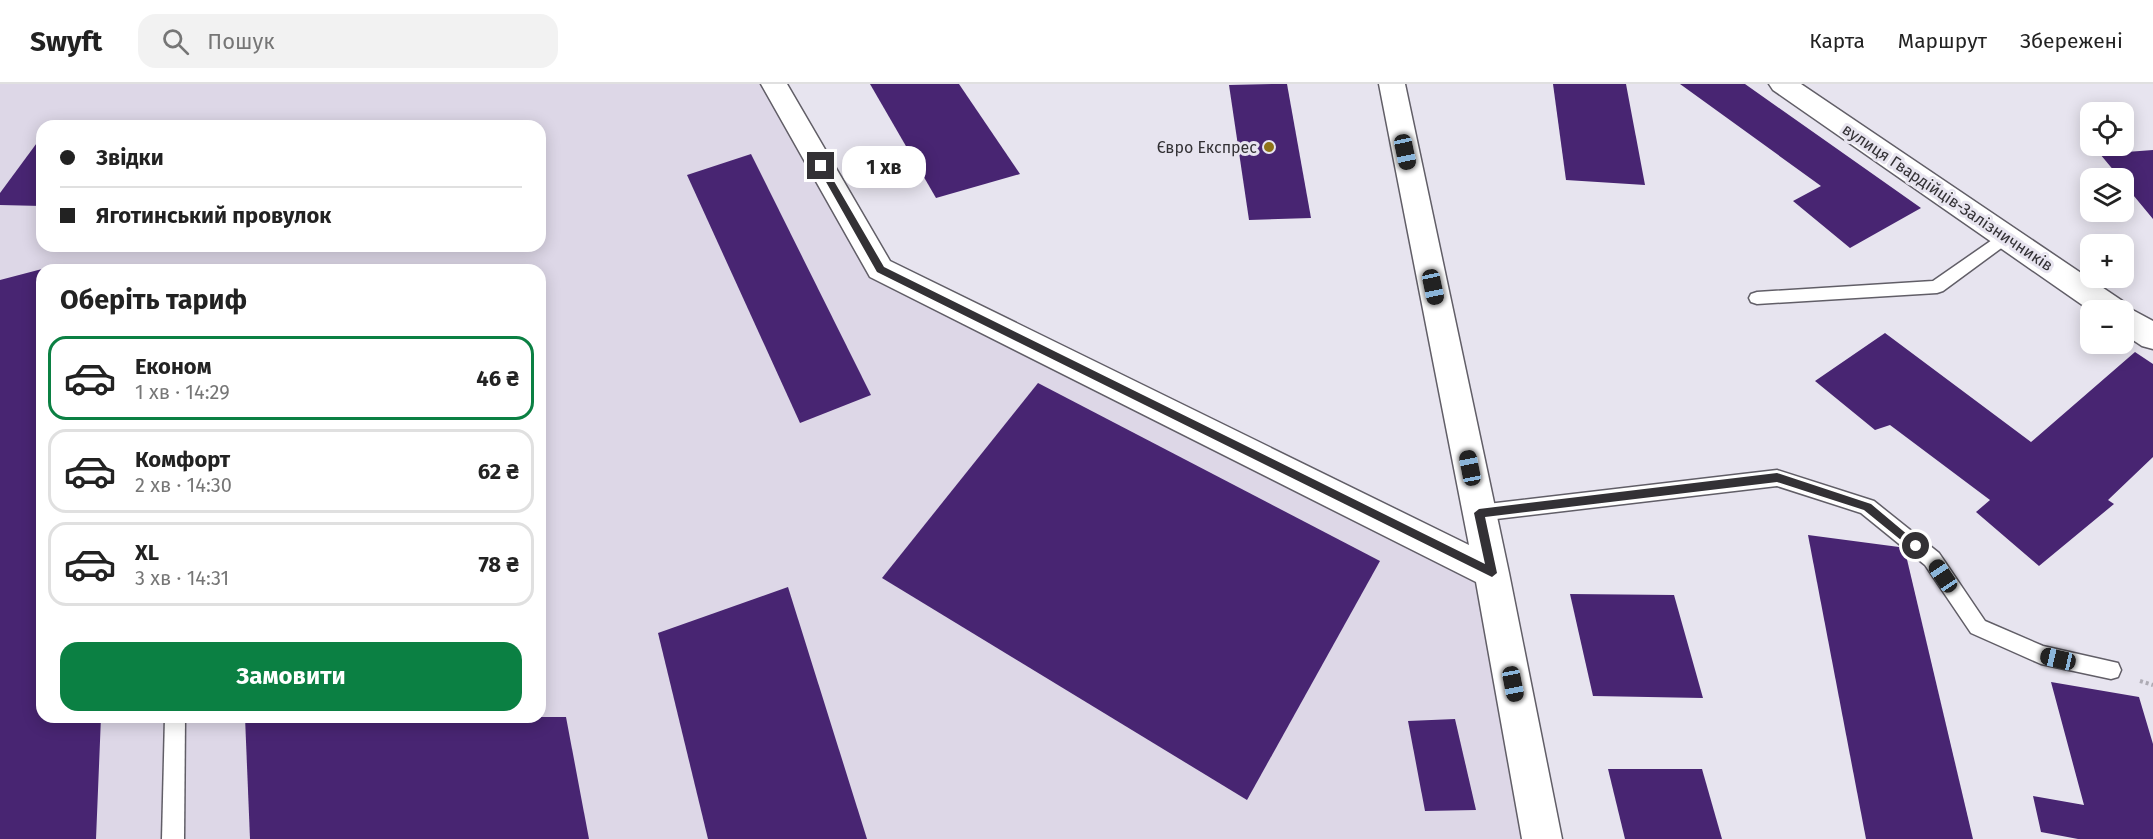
<!DOCTYPE html>
<html lang="uk">
<meta charset="utf-8">
<style>
:root{--surface:#fff;--page:#f2f2f2;--text:#222;--muted:#767676;--line:#e0e0e0;--accent:#0b8043}
body{margin:0;font-family:"Fira Sans",sans-serif;background:var(--page);color:var(--text);height:100vh;display:flex;flex-direction:column;font-size:22px;white-space:nowrap}
*{box-sizing:border-box;margin:0}
p{font-size:20px;color:var(--muted)}
.icon{flex:none;width:33px;height:33px;fill:none;stroke:currentColor;stroke-width:2;stroke-linecap:round;stroke-linejoin:round}
.map{position:relative;flex:1;overflow:hidden}
.details{position:absolute;left:36px;top:180px;width:510px;height:459px;display:flex;flex-direction:column;background:var(--surface);border-radius:18px;box-shadow:0 3px 15px #0003}
.details>*{flex:none}
.hud{position:absolute;left:36px;top:36px;width:510px;height:132px;border-radius:18px;box-shadow:0 3px 15px #0003;display:grid;align-content:center;height:132px;padding:0 24px;background:var(--surface)}
.buttons{position:absolute;left:2080px;top:18px;display:grid;gap:12px}
.buttons a{display:grid;place-items:center;width:54px;height:54px;border-radius:12px;background:var(--surface);box-shadow:0 3px 15px #0003;font-size:30px}
.end{position:absolute;width:27px;height:27px;margin:-14px;border:8px solid #333135;background:#fff;box-shadow:0 0 0 3px #fff}
.from{border-radius:50%}
.bubble{position:absolute;height:42px;border-radius:18px;background:var(--surface);box-shadow:0 3px 15px #0003;font-size:20px;font-weight:700;line-height:42px;text-align:center}
.car{position:absolute;width:18px;height:36px;margin:-18px -9px;border-radius:8px;box-shadow:0 0 4px 2px #0007;background:linear-gradient(#222 24%,#8ab4d8 0 40%,#222 0 76%,#8ab4d8 0 86%,#222 0)}
.hud b{display:flex;align-items:center;gap:21px;height:57px;font-size:22px}
.hud b+b{border-top:2px solid var(--line)}
.hud i{width:15px;height:15px;background:var(--text)}
ul{padding:0;list-style:none}
li{display:flex;align-items:center;gap:18px;height:84px;margin:0 12px 9px;padding:0 12px;border:3px solid var(--line);border-radius:18px}
li div{flex:1}
li b{display:block;font-size:22px}
li em{font-style:normal;font-weight:700}
li.current{border-color:var(--accent)}
li>.icon{width:54px;height:54px;stroke-width:1.5}
h2{padding:0 24px;font-size:27px;line-height:72px}
.button{display:flex;gap:12px;margin-top:auto;padding:12px 24px}
.button a{flex:1;height:69px;border-radius:18px;background:var(--accent);color:#fff;font-size:24px;font-weight:700;line-height:69px;text-align:center}
header{display:flex;align-items:center;gap:36px;box-sizing:border-box;height:84px;padding:0 30px;background:var(--surface);border-bottom:2px solid var(--line)}
header strong{font-size:28px}
nav{display:flex;gap:33px;margin-inline-start:auto;font-size:21px}
.search{width:420px;height:54px;background:var(--page);display:flex;align-items:center;gap:15px;box-sizing:border-box;padding:0 21px;border-radius:18px;color:var(--muted);font-size:22px}
.map>svg:first-child{display:block}
.built{fill:#ddd7e7;fill-rule:evenodd}
.building{fill:#482572}
.lines{fill:none;stroke-linecap:round;stroke-linejoin:round}
.lane-casing{stroke:#615e67;stroke-width:3}
.street-casing{stroke:#615e67;stroke-width:3}
.path{stroke:#aeabb4;stroke-width:4;stroke-dasharray:3 3;stroke-linecap:butt}
.lane{fill:#fff;fill-rule:evenodd}
.street{fill:#fff;fill-rule:evenodd}
.route{fill:#333135}
.poi-dot{fill:#8e7317;stroke:#e7e4ef;stroke-width:2}
.labels{text-anchor:middle;stroke-width:6;stroke-linejoin:round;paint-order:stroke}
.poi-label{font-size:16px;fill:#333135;stroke:#e7e4ef;text-anchor:end}
.street-label{font-size:16px;fill:#333135;stroke:#e7e4ef}
</style>
<header>
<strong>Swyft</strong>
<div class="search"><svg class="icon" aria-label="search" viewBox="0 0 24 24"><circle cx="10" cy="10" r="6"/><path d="M15 15l6 6"/></svg>Пошук</div>
<nav><a>Карта</a><a>Маршрут</a><a>Збережені</a></nav>
</header>
<div class="map">
<svg width="2153" height="755" viewBox="0 0 2153 755">
<rect width="100%" height="100%" fill="#e7e4ef"/>
<path class="built" d="M0,0H774L881,185L1492,489L1544,755H0ZM42,42H540V162H42ZM42,186H540V633H42Z"/>
<g class="building">
<path d="M870,0H959L1020,90L936,114Z"/>
<path d="M1272,0H1287L1311,134L1249,136L1229,1Z"/>
<path d="M1553,0H1626L1645,101L1566,96Z"/>
<path d="M1680,0H1745L1921,124L1850,164L1793,117L1821,102Z"/>
<path d="M42,52V122L0,121V109Z"/>
<path d="M2153,66V135L2124,100V94H2120L2100,70Z"/>
<path d="M751,70L871,311L800,339L687,91Z"/>
<path d="M42,185V633H101L96,755H0V196Z"/>
<path d="M1885,249L2031,358L2135,268L2153,280V373L2108,416L2114,420L2039,482L1976,428L1990,416L1890,341L1875,346L1815,297Z"/>
<path d="M1038,299L1380,477L1247,716L882,494Z"/>
<path d="M1808,451L1899,463L1905,467L1973,755H1866Z"/>
<path d="M788,503L867,755H708L658,549Z"/>
<path d="M1570,510L1674,511L1703,614L1593,612Z"/>
<path d="M2051,598L2139,613L2153,660V755H2078L2041,748L2033,712L2084,721Z"/>
<path d="M245,633H566L589,755H250Z"/>
<path d="M1455,635L1476,726L1425,727L1408,637Z"/>
<path d="M1608,685H1702L1722,755H1625Z"/>
</g>
<g class="lines">
<defs>
<g id="lane">
<path d="M2005,147L2011,149L2013,153L2011,157L1943,207L1937,209L1757,220L1751,218L1749,214L1751,210L1757,208L1933,197Z"/>
<path d="M1777,386L1874,417L1939,469L1985,537L2043,562L2118,579L2121,586L2118,593L2111,595L2041,580L1971,549L1925,481L1861,429L1777,402L1479,437L1472,435L1470,429L1472,423L1479,421Z"/>
<path d="M165,633H185L184,755H162Z"/>
</g>
<g id="street">
<path d="M761,0H787L890,177L1469,461L1379,0H1405L1509,489L1562,755H1522L1476,498L870,193Z"/>
<path d="M1769,0H1801L2124,218L2127,223L2153,237V265L2142,262L2124,250V226L2091,227L1773,6Z"/>
</g>
</defs>
<use href="#lane" class="lane-casing"/>
<use href="#street" class="street-casing"/>
<path class="path" d="M2140,597L2153,601"/>
<use href="#lane" class="lane"/>
<use href="#street" class="street"/>
</g>
<path class="route" d="M818,80H824L884,183L1485,480L1474,429L1479,425L1777,389L1871,420L1921,462L1916,466L1912,465L1864,426L1777,398L1485,433L1497,489L1492,493L877,188L817,82Z"/>
<circle class="poi-dot" cx="1269" cy="63" r="6"/>
<g class="labels">
<g class="poi-label">
<text x="1257" y="69">Євро Експрес</text>
</g>
<g class="street-label">
<text transform="translate(1948 113) rotate(34)" y="6">вулиця Гвардійців-Залізничників</text>
</g>
</g>
</svg>
<div class="buttons">
<a><svg class="icon" aria-label="locate" viewBox="0 0 24 24"><circle cx="12" cy="12" r="6"/><path d="M12 2v4M12 18v4M2 12h4M18 12h4"/></svg></a>
<a><svg class="icon" aria-label="layers" viewBox="0 0 24 24"><path d="M12 4l9 5-9 5-9-5zM3 14l9 5 9-5"/></svg></a>
<a>+</a>
<a>−</a>
</div>
<i class="end from" style="left:1916px;top:462px"></i>
<i class="end" style="left:821px;top:82px"></i>
<div class="bubble" style="left:842px;top:62px;width:84px">1 хв</div>
<i class="car" style="left:1405px;top:68px;rotate:168deg"></i>
<i class="car" style="left:1433px;top:203px;rotate:168deg"></i>
<i class="car" style="left:1470px;top:384px;rotate:349deg"></i>
<i class="car" style="left:1943px;top:492px;rotate:326deg"></i>
<i class="car" style="left:2058px;top:575px;rotate:283deg"></i>
<i class="car" style="left:1513px;top:600px;rotate:169deg"></i>
<div class="hud">
<b><i class="from"></i>Звідки</b>
<b><i></i>Яготинський провулок</b>
</div>
<section class="details">
<h2>Оберіть тариф</h2>
<ul>
<li class="current"><svg class="icon" aria-label="car" viewBox="0 0 24 24"><path d="M5 17H2v-5l4-1 3-4h7l3 4 3 1v5h-3M9 17h6M6 11h13"/><circle cx="7" cy="17" r="2"/><circle cx="17" cy="17" r="2"/></svg><div><b>Економ</b><p>1 хв · 14:29</p></div><em>46 ₴</em></li>
<li><svg class="icon" aria-label="car" viewBox="0 0 24 24"><path d="M5 17H2v-5l4-1 3-4h7l3 4 3 1v5h-3M9 17h6M6 11h13"/><circle cx="7" cy="17" r="2"/><circle cx="17" cy="17" r="2"/></svg><div><b>Комфорт</b><p>2 хв · 14:30</p></div><em>62 ₴</em></li>
<li><svg class="icon" aria-label="car" viewBox="0 0 24 24"><path d="M5 17H2v-5l4-1 3-4h7l3 4 3 1v5h-3M9 17h6M6 11h13"/><circle cx="7" cy="17" r="2"/><circle cx="17" cy="17" r="2"/></svg><div><b>XL</b><p>3 хв · 14:31</p></div><em>78 ₴</em></li>
</ul>
<div class="button"><a>Замовити</a></div>
</section>
</div>
